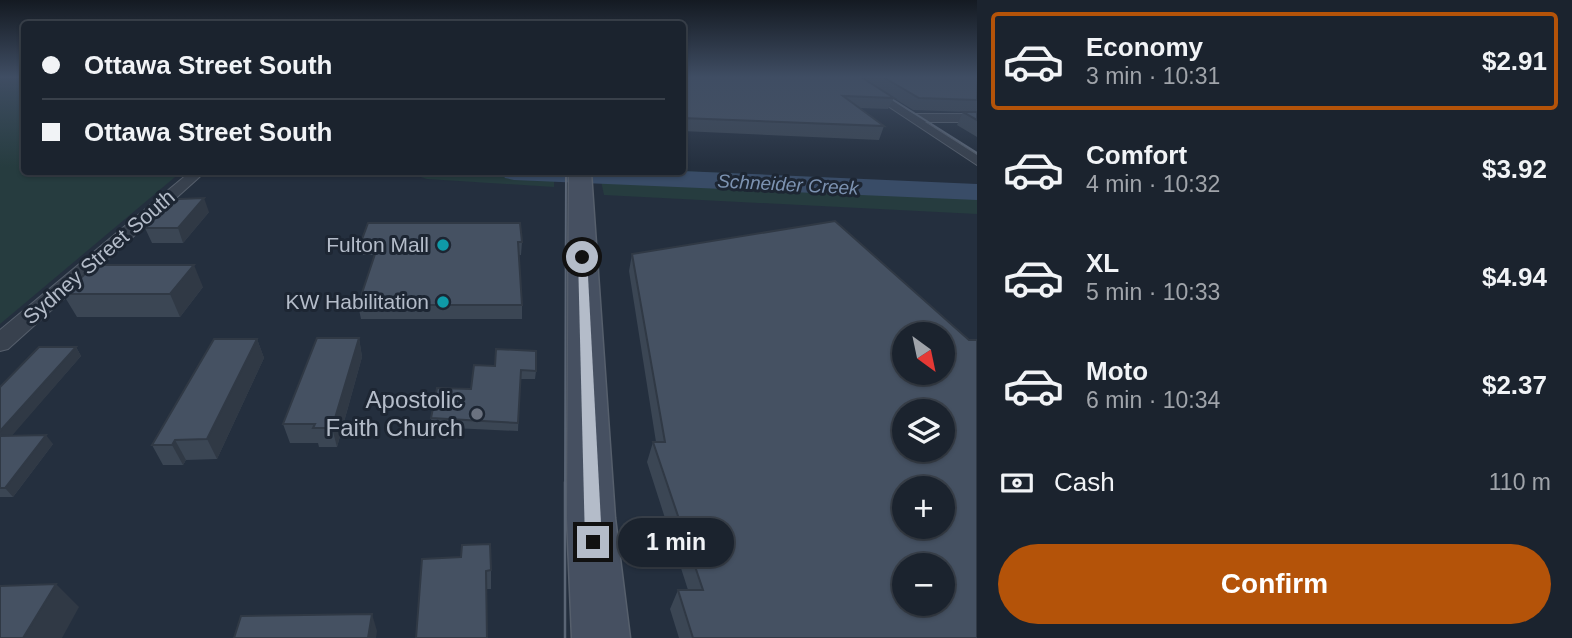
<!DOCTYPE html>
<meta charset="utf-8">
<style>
:root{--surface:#1b232e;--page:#282f3a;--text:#f1f3f6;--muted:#a0a4aa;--line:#39404a;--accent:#b45309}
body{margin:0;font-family:Arial,sans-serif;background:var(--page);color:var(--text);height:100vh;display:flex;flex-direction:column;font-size:26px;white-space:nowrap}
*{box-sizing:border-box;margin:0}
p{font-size:23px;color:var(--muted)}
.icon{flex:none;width:38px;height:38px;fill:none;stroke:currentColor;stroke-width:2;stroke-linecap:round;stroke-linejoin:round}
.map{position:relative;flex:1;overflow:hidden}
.sheet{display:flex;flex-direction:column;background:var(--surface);width:595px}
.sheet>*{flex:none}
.top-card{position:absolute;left:21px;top:21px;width:665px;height:154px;border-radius:7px;box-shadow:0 2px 5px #0004,0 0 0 2px var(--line);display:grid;align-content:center;height:154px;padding:0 21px;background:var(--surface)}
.needle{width:46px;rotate:147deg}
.controls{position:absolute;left:892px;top:322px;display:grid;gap:14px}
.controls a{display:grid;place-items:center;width:63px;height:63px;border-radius:50%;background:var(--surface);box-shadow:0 2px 5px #0004,0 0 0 2px var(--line);font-size:35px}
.end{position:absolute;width:32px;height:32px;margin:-16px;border:9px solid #b4bcc9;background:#111;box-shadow:0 0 0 4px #111}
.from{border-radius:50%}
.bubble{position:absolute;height:49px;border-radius:24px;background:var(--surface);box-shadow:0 2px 5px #0004,0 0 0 2px var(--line);font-size:23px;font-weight:600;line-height:49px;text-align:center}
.top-card b{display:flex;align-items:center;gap:24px;height:66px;font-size:26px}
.top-card b+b{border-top:2px solid var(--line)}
.top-card i{width:18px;height:18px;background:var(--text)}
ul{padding:12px 0 0;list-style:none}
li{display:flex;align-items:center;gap:21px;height:98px;margin:0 14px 10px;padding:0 7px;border:4px solid transparent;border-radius:7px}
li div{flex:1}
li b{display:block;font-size:26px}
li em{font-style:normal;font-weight:600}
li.on{border-color:var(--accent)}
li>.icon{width:63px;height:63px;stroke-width:1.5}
.pay{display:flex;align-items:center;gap:18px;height:77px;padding:0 21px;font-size:26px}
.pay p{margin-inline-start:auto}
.primary-button{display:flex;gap:14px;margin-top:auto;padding:14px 21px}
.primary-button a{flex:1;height:80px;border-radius:42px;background:var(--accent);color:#fff;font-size:28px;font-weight:600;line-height:80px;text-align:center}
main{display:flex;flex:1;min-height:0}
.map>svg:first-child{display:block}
.green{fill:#263c3f}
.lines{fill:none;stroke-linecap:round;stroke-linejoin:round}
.river{fill:#394c67;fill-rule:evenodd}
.minor-casing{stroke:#565f6c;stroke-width:2}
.secondary-casing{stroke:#565f6c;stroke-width:3}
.minor{fill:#38414e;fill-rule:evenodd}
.secondary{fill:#465061;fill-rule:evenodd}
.tram-far1{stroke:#5a6575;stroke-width:2}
.tram{stroke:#5a6575;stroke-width:2.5}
.wall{fill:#3b4654}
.shaded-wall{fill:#303945}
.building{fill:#455162;stroke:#303945;stroke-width:2;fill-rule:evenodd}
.route{fill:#b4bcc9}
.culture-dot{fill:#0f9aa8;stroke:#1d2633;stroke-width:2.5}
.worship-dot{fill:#6b7280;stroke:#1d2633;stroke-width:2.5}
.labels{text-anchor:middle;stroke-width:6;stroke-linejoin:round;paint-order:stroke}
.far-water-label{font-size:19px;font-style:italic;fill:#7c92b1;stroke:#1d2633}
.poi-label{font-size:21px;fill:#b4bcc9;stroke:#1d2633;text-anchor:end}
.street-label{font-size:21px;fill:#b4bcc9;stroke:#1d2633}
.near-poi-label{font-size:24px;fill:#b4bcc9;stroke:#1d2633;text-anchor:end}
</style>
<main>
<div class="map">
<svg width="977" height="638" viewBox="0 0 977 638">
<rect width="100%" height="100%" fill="#242f3e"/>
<g class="green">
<path d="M0,77H24V172H181L0,324Z"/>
<path d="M682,171L977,185V214L604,195L599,172Z"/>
<path d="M405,172H554V187L427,179Z"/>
</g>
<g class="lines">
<path class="river" d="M682,171L977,184V200L514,180L505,178L501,172Z"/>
<defs>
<g id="minor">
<path d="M844,77H856L914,114H977V122H925L977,155V165Z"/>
<path d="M190,172H205L8,349L0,351V330Z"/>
</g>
<path id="secondary" d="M569,172H591L615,518L630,638H572L567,518Z"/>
</defs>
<use href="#minor" class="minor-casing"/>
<use href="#secondary" class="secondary-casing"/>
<use href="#minor" class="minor"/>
<use href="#secondary" class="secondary"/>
<g class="tram-far1">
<path d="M857,77L977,153"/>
<path d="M565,484L566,172"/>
</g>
<path class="tram" d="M565,638V482"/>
</g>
<g class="wall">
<path d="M682,77H977V137L957,125L963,112H968L913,110L894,98L888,109L860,108L884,126L879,140L682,131Z"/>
<path d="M209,212L183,243H152L145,228Z"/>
<path d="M361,242H522L521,255H519L522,305V319H361L358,305L375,255H363Z"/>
<path d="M632,254L977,638H679L670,609L678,590H688L647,462L653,442H656L629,271Z"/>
<path d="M203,287L180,317H77L63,294Z"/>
<path d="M359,338L362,357L337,447H319L318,443H290L283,424Z"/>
<path d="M257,339L264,358L217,459L186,460L183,465H163L152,445Z"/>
<path d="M76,347L81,356L11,436L53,444L13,497H0V387Z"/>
<path d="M474,365L536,371L535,379H520L518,431L432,427L431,418L471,389Z"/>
<path d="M461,557L491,570V589H486Z"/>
</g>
<g class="shaded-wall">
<path d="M204,198L209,212L183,243L178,228Z"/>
<path d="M194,265L203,287L180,317L170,294Z"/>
<path d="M359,338L362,357L337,447L332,428Z"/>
<path d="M257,339L264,358L217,459L207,439Z"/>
<path d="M76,347L81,356L3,446L0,442V431Z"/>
<path d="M46,435L53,444L13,497L5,488Z"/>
<path d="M175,440L186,460L183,465L172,445Z"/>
<path d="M56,584L79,607L62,638H23Z"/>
<path d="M372,614L377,631L376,638H368Z"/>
</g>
<g class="building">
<path d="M682,77H861L894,98L843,96L884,126L682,118Z"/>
<path d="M883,77H977V100L919,98Z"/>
<path d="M963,112H977V120Z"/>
<path d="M204,198L178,228H145L171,203L178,199Z"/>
<path d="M835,221L969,340H977V638H693L678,590H703L653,442H665L632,254ZM905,334H943V373H905ZM905,411H943V450H905ZM905,488H943V527H905ZM905,565H943V604H905Z"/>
<path d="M368,223H520L522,242H518L522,305H358L379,242H361Z"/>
<path d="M95,265H194L170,294H63Z"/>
<path d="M317,338H359L332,428H313L315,424H283Z"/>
<path d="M214,339H257L207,439L175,440L172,445H152Z"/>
<path d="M39,347H76L0,431V387Z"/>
<path d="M496,349L536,351V371L521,370L518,423L431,418L437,388L471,389L474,365L495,366Z"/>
<path d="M46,435L5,488H0V436Z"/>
<path d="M490,544L491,570L486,571L487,638H416L422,559L461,557L462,545Z"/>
<path d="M56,584L23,638H0V586Z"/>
<path d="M372,614L368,638H234L241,616Z"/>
</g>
<linearGradient id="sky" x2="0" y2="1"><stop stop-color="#141a22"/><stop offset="0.46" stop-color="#3f4d63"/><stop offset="1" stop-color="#3f4d63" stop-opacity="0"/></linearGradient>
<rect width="977" height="167" fill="url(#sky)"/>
<path class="route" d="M582,255L587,257L602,542L599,548L593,550L587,548L585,542L578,257Z"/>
<g class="culture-dot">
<circle cx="443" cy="245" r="7"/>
<circle cx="443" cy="302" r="7"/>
</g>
<circle class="worship-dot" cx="477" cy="414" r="7"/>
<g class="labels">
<g class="far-water-label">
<text transform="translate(788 184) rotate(3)" y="7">Schneider Creek</text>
</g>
<g class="poi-label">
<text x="429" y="252">Fulton Mall</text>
<text x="429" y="309">KW Habilitation</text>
</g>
<g class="street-label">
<text transform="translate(99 257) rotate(-41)" y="7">Sydney Street South</text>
</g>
<g class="near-poi-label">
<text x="463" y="408">Apostolic<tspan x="463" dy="28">Faith Church</tspan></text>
</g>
</g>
</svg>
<div class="controls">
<a><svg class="needle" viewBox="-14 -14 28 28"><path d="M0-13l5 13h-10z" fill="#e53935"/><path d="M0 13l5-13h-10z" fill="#a0a4aa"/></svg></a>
<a><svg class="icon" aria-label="layers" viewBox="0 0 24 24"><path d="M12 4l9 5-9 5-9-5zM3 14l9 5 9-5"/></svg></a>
<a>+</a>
<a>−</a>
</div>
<i class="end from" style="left:582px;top:257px"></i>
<i class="end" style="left:593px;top:542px"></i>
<div class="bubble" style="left:618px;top:518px;width:116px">1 min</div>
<div class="top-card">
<b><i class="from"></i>Ottawa Street South</b>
<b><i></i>Ottawa Street South</b>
</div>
</div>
<section class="sheet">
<ul>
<li class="on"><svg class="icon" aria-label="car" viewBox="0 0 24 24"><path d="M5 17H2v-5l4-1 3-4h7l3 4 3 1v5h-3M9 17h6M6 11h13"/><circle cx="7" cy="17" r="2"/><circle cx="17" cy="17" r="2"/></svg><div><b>Economy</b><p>3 min · 10:31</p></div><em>$2.91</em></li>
<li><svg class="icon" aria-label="car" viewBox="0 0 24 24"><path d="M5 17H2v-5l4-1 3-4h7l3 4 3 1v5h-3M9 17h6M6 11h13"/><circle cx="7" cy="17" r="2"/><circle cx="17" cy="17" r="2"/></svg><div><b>Comfort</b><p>4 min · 10:32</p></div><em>$3.92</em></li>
<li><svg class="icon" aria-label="car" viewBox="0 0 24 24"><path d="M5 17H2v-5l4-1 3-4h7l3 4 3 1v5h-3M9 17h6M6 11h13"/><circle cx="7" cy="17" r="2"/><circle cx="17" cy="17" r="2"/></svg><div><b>XL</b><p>5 min · 10:33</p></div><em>$4.94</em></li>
<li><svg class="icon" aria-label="car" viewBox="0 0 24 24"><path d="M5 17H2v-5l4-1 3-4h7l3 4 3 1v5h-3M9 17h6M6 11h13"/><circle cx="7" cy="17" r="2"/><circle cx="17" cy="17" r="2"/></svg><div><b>Moto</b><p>6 min · 10:34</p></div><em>$2.37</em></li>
</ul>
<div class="pay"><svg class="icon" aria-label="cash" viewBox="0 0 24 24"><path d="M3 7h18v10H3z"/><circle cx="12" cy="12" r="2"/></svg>Cash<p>110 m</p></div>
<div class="primary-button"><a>Confirm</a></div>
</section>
</main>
